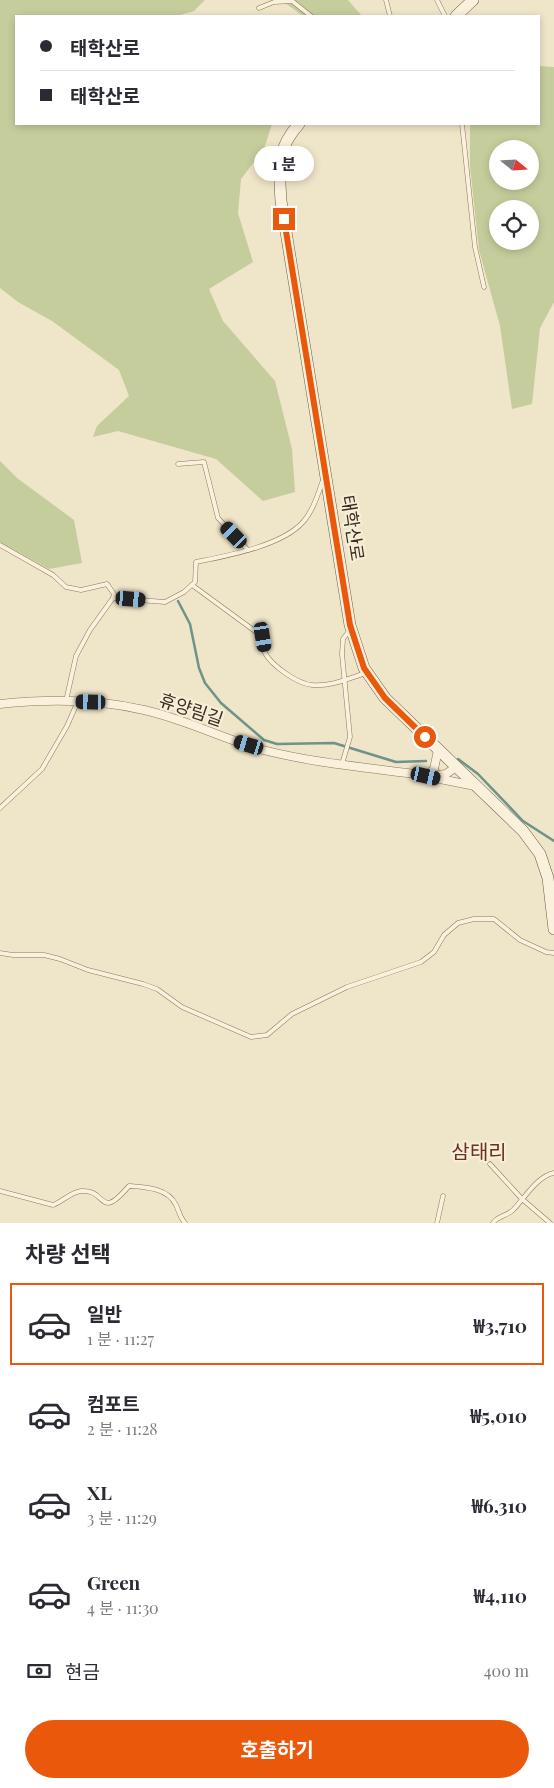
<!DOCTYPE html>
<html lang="ko">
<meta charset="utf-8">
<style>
:root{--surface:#fff;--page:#f2f2f3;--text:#2b2b33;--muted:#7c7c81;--line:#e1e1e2;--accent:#ea580c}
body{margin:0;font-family:"Playfair Display","Noto Sans KR",serif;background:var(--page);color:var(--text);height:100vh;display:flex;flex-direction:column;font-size:19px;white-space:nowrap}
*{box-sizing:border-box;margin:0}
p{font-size:16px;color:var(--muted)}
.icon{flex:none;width:28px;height:28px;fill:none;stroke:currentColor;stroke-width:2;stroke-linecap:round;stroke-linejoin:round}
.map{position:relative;height:1223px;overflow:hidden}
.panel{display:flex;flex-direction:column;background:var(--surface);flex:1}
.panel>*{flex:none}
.banner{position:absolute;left:15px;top:15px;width:525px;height:110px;border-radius:0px;box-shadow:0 2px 8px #0003;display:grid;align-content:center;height:110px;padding:0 25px;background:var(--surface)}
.needle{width:32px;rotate:108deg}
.fabs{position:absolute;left:489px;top:140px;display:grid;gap:10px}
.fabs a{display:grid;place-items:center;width:50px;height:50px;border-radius:50%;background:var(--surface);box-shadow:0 2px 8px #0003;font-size:25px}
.end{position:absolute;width:22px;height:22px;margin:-11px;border:6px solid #ea580c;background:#fff;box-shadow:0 0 0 2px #fff}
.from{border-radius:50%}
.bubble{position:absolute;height:35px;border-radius:18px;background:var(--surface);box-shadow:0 2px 8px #0003;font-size:16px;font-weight:700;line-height:35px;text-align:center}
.car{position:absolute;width:15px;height:30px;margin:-15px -8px;border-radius:6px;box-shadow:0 0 4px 1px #0007;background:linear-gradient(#222 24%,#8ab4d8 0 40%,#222 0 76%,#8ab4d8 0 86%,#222 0)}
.banner b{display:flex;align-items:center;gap:18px;height:48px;font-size:19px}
.banner b+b{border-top:1px solid var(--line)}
.banner i{width:12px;height:12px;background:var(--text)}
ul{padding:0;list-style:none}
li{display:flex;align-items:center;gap:15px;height:82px;margin:0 10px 8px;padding:0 15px;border:2px solid transparent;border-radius:0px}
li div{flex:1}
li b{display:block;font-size:19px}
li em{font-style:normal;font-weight:700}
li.current{border-color:var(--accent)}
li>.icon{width:45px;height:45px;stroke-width:1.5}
h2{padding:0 25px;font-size:22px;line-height:60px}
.pay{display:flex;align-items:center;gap:12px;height:55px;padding:0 25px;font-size:19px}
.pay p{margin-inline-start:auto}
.cta{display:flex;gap:10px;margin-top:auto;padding:10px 25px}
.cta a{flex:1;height:58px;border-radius:30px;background:var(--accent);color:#fff;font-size:20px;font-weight:700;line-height:58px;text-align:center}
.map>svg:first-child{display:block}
.green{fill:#c6cd9c;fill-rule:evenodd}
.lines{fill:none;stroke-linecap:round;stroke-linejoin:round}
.stream{stroke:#6f928a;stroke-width:2.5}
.lane-casing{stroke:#8b775d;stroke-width:5}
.street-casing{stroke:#8b775d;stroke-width:9}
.secondary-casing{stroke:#6d5840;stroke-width:12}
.lane{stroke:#f9f1dc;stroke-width:4}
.street{stroke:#f9f1dc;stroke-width:8}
.secondary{stroke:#f9f1dc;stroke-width:11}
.route{stroke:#ea580c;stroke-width:6}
.labels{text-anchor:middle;stroke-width:4.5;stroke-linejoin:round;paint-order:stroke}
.street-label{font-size:18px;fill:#3c2f20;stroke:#f6eed8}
.quarter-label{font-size:20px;fill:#683120;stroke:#f6eed8}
</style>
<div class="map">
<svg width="554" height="1223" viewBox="0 0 554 1223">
<rect width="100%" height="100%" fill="#efe5c8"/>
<g class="green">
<path d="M0,0H205L194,11L177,16H16V124H272L264,149L241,179L238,213L253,262L209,289L223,321L275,381L292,449L295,492L263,501L216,459L118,431L93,437L97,426L129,396L119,370L52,321L18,302L0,288Z"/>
<path d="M281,0H348L362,16H303Z"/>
<path d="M539,66L554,67V302L540,328L532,404L512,409L500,326L479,250L470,166V124H539ZM498,149H530V181H498ZM498,209H530V241H498Z"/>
<path d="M0,461L17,478L74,520L82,563L49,569L0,542Z"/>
</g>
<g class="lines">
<g class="stream">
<path d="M178,601L190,624L199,668L205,683L221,703L264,740L277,744L334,743L396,762L426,761"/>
<path d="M458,759L478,774L523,821L554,841"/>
</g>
<defs>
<g id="lane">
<path d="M386,0L390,16"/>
<path d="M437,0L445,16"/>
<path d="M259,8L274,2L292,1L311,16"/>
<path d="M462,124L475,247L484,287"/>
<path d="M178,464L204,462L218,518L248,550"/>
<path d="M0,545L53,575L66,587L81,590L107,584L114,594L113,598"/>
<path d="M192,585L263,637C264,642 264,648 265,653C272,666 298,684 312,685C330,687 350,678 366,673"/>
<path d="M66,701L76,656L90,630L113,598L165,602L184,592L195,582L196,562C226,556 282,546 303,522C313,511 318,494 323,480"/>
<path d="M342,764L350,737L342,654L343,639L350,630"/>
<path d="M0,808L42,769L67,726L78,701"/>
<path d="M0,953L13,955H44L60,959L88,970L143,984L157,989L182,1007L251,1037L267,1035L292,1014L347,987L421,962L434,952L444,935L458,923L474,919H494L520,940L546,952L554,953"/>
<path d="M490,1164L522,1199L550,1223"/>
<path d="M0,1191L53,1205C62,1202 71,1192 81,1191C108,1189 98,1222 129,1186C145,1187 168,1188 176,1205C179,1211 180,1218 185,1223"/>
<path d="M437,1223L443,1196"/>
<path d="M493,1223C497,1216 507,1216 513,1210C524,1199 537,1176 554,1173"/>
</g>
<g id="street">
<path d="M0,704C47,699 97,699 144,710C185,719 223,739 263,750C318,764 374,768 429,776L446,774L456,767"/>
<path d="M426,776L434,769L438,750"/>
<path d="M435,778L475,786"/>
</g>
<g id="secondary">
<path d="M456,16L473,0"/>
<path d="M299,124C276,149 279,169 281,201L350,625L364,668L385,698L523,831L540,854L548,878L554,929"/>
</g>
</defs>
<use href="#lane" class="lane-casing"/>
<use href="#street" class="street-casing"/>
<use href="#secondary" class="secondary-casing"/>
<use href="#lane" class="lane"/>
<use href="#street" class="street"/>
<use href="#secondary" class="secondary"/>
</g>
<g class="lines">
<path class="route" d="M284,219L350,625L364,668L385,698L425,737"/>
</g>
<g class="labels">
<g class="street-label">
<text transform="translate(352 528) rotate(81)" y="6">태학산로</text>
<text transform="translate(191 710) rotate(19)" y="6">휴양림길</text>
</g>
<g class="quarter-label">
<text x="479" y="1159">삼태리</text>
</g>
</g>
</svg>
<div class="fabs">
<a><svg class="needle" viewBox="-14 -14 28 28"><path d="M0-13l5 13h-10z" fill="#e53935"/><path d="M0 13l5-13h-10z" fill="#7c7c81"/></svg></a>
<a><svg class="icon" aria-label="locate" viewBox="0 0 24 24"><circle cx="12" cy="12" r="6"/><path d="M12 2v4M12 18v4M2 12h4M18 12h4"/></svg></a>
</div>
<i class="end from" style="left:425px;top:737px"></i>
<i class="end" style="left:284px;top:219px"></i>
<div class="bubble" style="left:254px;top:146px;width:60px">1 분</div>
<i class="car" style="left:234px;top:535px;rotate:316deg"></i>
<i class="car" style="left:131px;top:599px;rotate:95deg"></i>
<i class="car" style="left:263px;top:637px;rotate:171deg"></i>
<i class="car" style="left:91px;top:702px;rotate:271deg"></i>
<i class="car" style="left:249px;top:745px;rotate:287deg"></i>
<i class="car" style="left:426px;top:776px;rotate:103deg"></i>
<div class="banner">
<b><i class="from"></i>태학산로</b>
<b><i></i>태학산로</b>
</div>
</div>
<section class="panel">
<h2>차량 선택</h2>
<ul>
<li class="current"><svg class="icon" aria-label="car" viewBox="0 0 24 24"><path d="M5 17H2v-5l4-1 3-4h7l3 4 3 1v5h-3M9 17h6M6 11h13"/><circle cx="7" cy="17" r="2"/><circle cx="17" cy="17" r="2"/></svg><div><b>일반</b><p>1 분 · 11:27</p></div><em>₩3,710</em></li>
<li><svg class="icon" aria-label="car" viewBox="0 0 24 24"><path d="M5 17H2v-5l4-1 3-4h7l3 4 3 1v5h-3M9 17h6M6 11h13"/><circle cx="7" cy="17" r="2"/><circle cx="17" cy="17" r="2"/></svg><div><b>컴포트</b><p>2 분 · 11:28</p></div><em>₩5,010</em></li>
<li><svg class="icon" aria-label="car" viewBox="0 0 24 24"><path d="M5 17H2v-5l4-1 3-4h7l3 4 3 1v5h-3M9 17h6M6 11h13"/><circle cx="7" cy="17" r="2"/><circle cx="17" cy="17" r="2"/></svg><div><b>XL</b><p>3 분 · 11:29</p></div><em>₩6,310</em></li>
<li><svg class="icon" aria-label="car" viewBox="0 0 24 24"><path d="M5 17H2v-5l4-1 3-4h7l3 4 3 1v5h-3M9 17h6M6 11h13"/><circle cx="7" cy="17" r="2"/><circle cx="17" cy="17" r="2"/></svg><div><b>Green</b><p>4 분 · 11:30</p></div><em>₩4,110</em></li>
</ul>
<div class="pay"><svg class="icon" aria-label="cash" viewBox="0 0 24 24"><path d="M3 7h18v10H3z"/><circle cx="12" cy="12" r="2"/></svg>현금<p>400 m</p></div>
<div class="cta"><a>호출하기</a></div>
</section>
